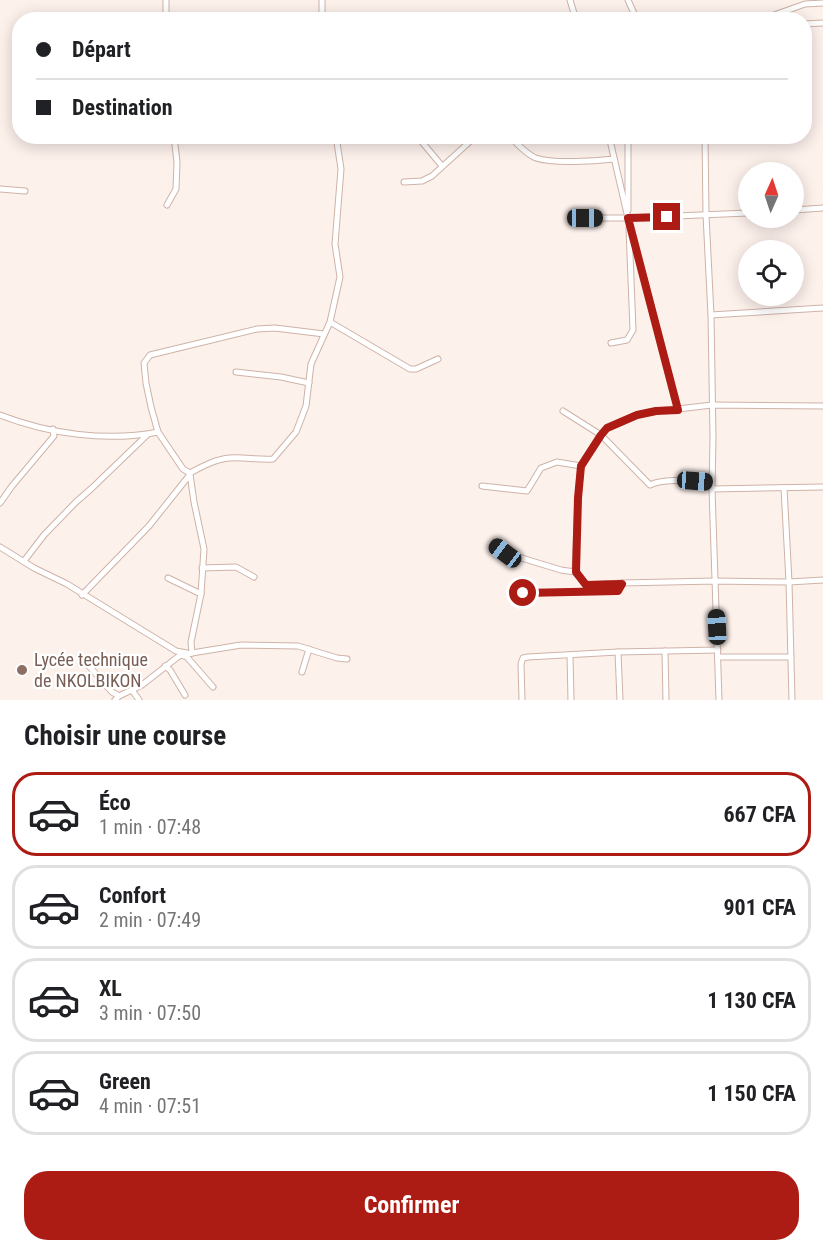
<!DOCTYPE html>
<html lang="fr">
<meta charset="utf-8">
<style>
:root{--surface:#fff;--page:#f2f2f2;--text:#202124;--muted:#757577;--line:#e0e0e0;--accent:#ad1c14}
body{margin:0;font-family:"Roboto Condensed",sans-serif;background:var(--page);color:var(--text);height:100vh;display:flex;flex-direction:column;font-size:22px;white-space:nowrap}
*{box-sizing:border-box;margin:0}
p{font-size:20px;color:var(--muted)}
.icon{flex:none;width:33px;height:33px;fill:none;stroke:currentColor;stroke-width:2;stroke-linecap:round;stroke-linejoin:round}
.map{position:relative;height:700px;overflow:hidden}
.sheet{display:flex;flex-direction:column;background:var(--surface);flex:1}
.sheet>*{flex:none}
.top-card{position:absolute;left:12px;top:12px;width:800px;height:132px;border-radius:24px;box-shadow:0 3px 15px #0003;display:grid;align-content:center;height:132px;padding:0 24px;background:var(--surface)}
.needle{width:39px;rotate:3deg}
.tools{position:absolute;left:738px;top:162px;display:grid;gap:12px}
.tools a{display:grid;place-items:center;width:66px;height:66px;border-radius:50%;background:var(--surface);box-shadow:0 3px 15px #0003;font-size:30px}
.end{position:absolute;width:27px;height:27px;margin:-14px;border:8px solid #ad1c14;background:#fff;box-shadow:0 0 0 3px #fff}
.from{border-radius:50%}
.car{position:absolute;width:18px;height:36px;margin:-18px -9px;border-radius:8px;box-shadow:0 0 4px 2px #0007;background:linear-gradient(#222 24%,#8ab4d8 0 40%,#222 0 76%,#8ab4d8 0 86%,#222 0)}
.top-card b{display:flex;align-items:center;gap:21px;height:57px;font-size:22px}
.top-card b+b{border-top:2px solid var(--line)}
.top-card i{width:15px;height:15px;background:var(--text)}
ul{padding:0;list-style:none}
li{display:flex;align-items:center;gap:18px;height:84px;margin:0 12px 9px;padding:0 12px;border:3px solid var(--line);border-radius:24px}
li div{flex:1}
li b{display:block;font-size:22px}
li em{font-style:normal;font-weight:700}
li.current{border-color:var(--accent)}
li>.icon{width:54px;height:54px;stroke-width:1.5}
h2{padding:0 24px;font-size:27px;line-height:72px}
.action{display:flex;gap:12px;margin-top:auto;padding:12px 24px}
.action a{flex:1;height:69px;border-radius:24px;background:var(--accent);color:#fff;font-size:24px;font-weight:700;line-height:69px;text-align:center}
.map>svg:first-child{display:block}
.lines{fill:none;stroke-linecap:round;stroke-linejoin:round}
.minor-casing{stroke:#ceb3a7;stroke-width:7}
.minor{stroke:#fff;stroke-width:5}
.route{stroke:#ad1c14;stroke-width:8}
.education-dot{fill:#8d6e63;stroke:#fff;stroke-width:2}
.labels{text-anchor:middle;stroke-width:4.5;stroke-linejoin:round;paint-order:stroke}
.education-label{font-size:18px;fill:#785e54;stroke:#fff;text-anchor:start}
</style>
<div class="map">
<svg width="823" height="700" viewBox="0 0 823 700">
<rect width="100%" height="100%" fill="#fdf1ec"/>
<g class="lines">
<defs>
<g id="minor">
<path d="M570,0L576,20"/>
<path d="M628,0L637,20"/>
<path d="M166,20V0"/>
<path d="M322,20V0"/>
<path d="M760,20L805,4L823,3"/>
<path d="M804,24L823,23"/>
<path d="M417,136L442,166"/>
<path d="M510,136C517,144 526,154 536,158C553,164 596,161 614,159"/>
<path d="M609,136L628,218L678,409"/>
<path d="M628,136V210"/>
<path d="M705,136L706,215L711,315L713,438L712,489L719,700"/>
<path d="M404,182L422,181L432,176L476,136"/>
<path d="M0,189L25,191"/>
<path d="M167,205L176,189L177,162L174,136"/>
<path d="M794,210L823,208"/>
<path d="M585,218H628L748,213"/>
<path d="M711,315L823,308"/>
<path d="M330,322L410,369H416L438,359"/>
<path d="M611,343L627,340L633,330L629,228"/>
<path d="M236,372L281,377L309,383"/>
<path d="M563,411L601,435L650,485C664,478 691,481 707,482L712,489L823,487"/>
<path d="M0,415C49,434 107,442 158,432"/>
<path d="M190,473L183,469L158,432L151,407L146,383L144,363L150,355L257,329L275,328L324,334"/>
<path d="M190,474L194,502L204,549L201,594L191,642L192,653"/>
<path d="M482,486L527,491L541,468L557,462L581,466"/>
<path d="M784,488L789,582L792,700"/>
<path d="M0,503L12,486L54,436L53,429"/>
<path d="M494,544L505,553L561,570L575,572"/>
<path d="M0,547L34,568L67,584L176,651L187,653"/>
<path d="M24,561L44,535L76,502L92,488L147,435"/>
<path d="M202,568L236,567L254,577"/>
<path d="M168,578L201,594"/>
<path d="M622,583L586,585L575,572L578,498L581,466L601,435L607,428L637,415L656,411L678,409L712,405L823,406"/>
<path d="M523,593L618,591L622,583L715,581L789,582L823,580"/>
<path d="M82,595L149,526L188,477L190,473C203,466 216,459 230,458C244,457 258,460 273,459L296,432L306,406L311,364L330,322L340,277L335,244L341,169L336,136"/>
<path d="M665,651L666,700"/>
<path d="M618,652L620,700"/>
<path d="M570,655L571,700"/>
<path d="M184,656H186L213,687"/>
<path d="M718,657H791"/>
<path d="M88,665L112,692L119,696"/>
<path d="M165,666L170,670L185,695"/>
<path d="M302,672L309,649"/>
<path d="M132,690L139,700"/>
<path d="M115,700L119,696L142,685L179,656L192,653L241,645L298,646L337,658L347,659"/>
<path d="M522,700L521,664L523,658L528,657L618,652L718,650"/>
</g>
</defs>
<use href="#minor" class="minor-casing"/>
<use href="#minor" class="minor"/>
</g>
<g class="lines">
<path class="route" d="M523,593L618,591L622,584L586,585L576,572L578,498L581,466L601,435L607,428L637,415L656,411L678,410L628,218L667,217"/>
</g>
<circle class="education-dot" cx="22" cy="670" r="6"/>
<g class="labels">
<g class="education-label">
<text x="34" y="666">Lycée technique<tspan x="34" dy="21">de NKOLBIKON</tspan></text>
</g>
</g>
</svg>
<div class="tools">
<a><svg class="needle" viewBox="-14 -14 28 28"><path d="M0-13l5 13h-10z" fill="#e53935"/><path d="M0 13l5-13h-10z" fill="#757577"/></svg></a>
<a><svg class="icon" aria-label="locate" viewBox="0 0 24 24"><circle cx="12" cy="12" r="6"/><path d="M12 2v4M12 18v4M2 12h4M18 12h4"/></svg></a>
</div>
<i class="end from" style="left:523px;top:593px"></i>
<i class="end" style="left:667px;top:217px"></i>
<i class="car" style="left:585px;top:218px;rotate:90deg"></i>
<i class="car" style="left:695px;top:481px;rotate:94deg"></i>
<i class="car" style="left:505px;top:553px;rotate:307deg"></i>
<i class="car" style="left:717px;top:627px;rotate:357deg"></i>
<div class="top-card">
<b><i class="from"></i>Départ</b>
<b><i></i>Destination</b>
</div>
</div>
<section class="sheet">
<h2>Choisir une course</h2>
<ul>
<li class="current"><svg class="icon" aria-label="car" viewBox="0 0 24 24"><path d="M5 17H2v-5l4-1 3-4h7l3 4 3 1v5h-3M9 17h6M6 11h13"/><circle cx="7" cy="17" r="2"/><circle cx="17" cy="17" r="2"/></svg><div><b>Éco</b><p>1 min · 07:48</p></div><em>667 CFA</em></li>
<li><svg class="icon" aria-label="car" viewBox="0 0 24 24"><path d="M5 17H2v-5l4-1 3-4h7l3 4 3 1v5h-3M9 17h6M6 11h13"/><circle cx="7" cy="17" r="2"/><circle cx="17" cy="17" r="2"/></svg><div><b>Confort</b><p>2 min · 07:49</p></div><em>901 CFA</em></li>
<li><svg class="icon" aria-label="car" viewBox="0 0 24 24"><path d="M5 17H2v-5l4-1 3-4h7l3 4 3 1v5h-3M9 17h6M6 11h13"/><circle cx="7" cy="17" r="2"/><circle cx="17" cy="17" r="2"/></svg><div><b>XL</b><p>3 min · 07:50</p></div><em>1 130 CFA</em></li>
<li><svg class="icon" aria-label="car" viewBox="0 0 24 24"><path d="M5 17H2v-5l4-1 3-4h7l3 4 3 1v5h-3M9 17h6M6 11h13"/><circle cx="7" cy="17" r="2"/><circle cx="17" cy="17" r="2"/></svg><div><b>Green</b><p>4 min · 07:51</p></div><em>1 150 CFA</em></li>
</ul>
<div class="action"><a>Confirmer</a></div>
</section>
